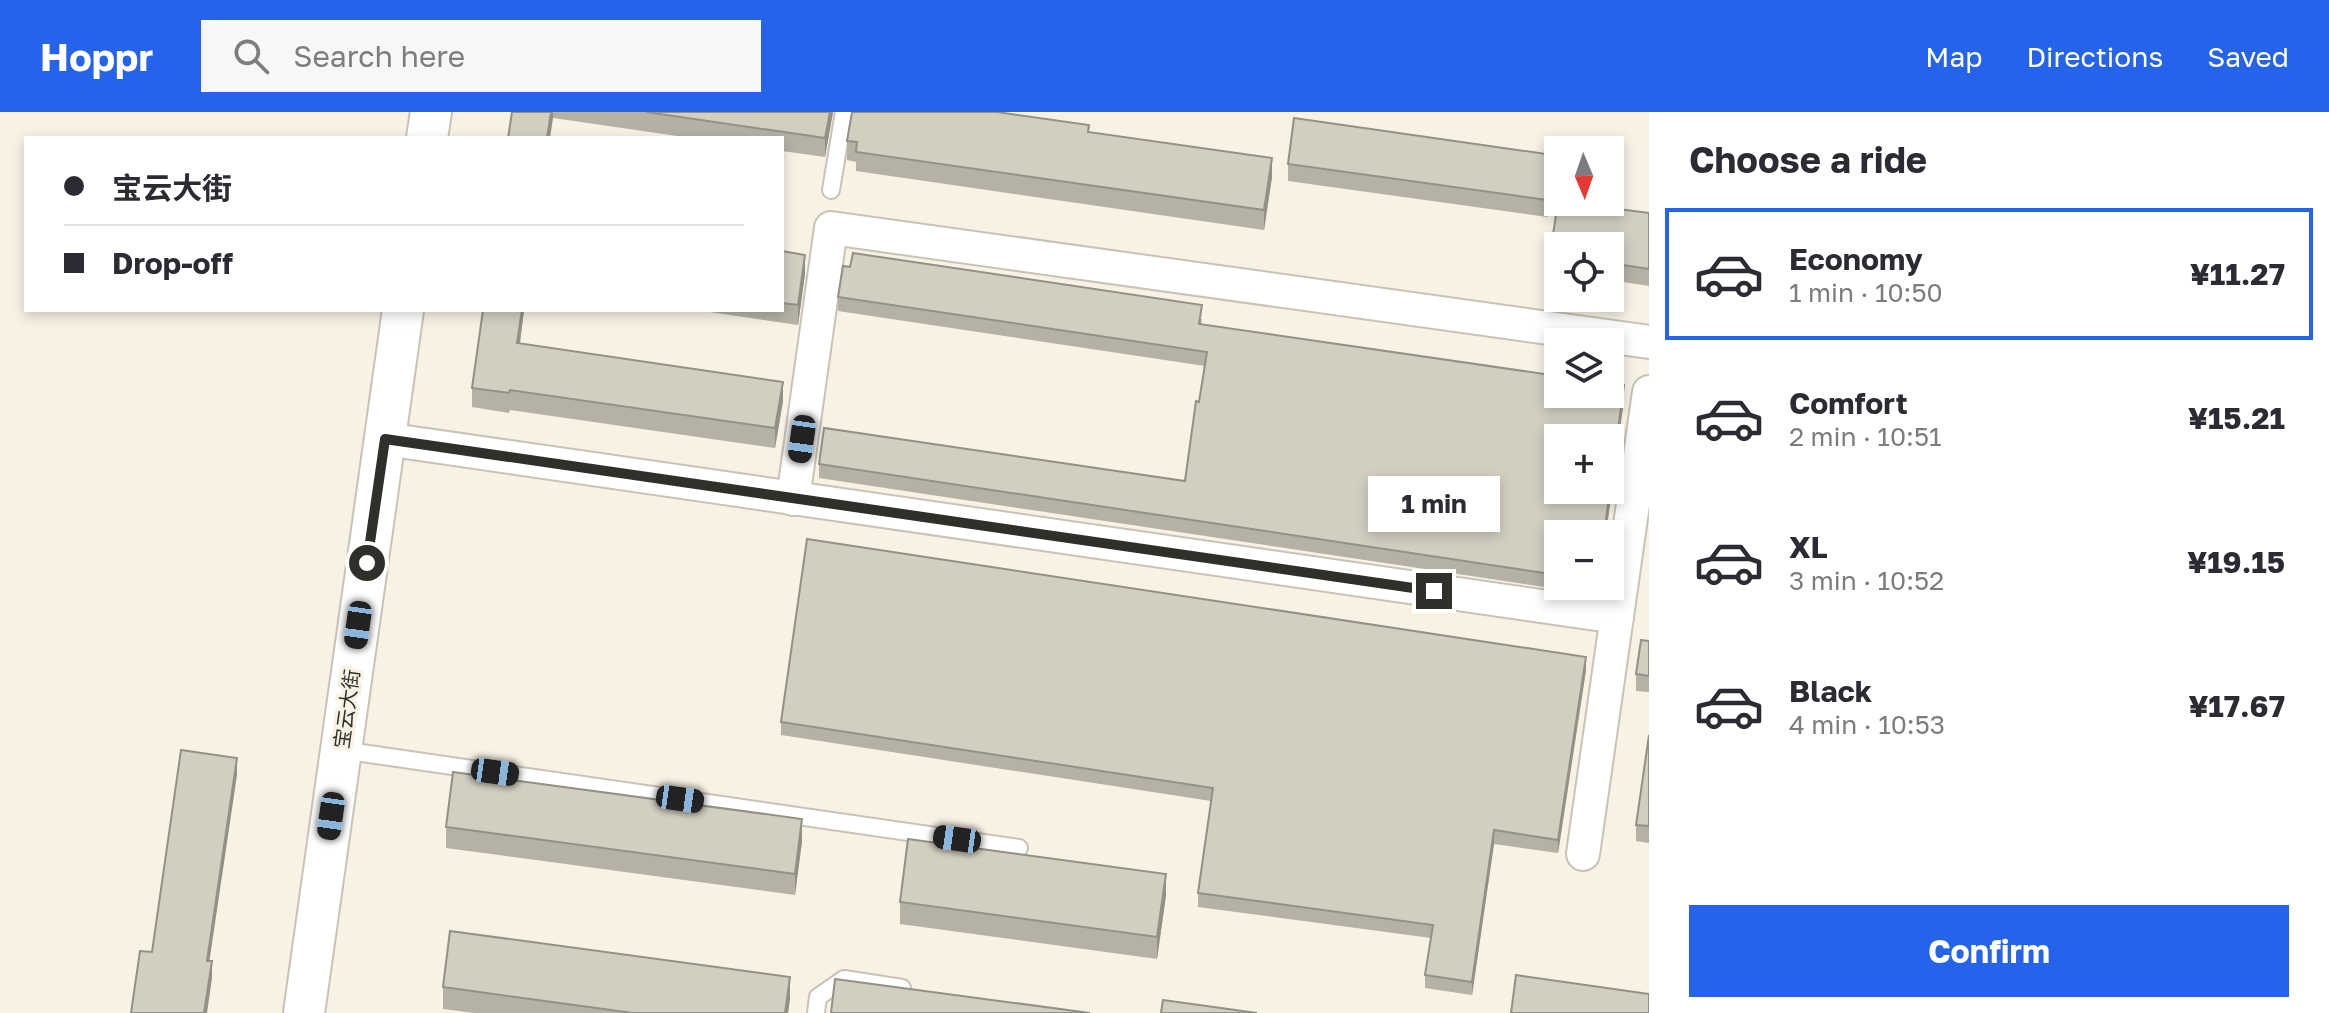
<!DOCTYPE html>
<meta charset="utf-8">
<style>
:root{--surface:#fff;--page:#f7f7f7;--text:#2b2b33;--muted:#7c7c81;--line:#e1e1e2;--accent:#2563eb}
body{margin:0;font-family:"Golos Text","Noto Sans SC",sans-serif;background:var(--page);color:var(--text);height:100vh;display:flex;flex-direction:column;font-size:30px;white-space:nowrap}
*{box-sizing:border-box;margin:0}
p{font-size:26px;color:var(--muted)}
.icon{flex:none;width:44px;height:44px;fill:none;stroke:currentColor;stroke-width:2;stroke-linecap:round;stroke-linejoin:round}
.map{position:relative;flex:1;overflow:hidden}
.panel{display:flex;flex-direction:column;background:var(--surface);width:680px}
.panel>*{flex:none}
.hud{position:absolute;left:24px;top:24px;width:760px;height:176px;border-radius:0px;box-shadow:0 4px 12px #0003;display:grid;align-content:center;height:176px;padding:0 40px;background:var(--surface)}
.needle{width:52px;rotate:178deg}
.tools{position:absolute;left:1544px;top:24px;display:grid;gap:16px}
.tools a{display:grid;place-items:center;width:80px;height:80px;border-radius:0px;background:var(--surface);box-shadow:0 4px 12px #0003;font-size:40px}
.end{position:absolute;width:36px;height:36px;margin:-18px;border:10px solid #312f2a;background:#fff;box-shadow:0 0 0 4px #fff}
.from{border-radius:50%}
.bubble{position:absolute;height:56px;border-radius:0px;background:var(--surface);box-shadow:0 4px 12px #0003;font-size:26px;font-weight:700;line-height:56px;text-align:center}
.car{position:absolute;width:24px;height:48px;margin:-24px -12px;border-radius:10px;box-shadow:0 0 6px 2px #0007;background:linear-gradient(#222 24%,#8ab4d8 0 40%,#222 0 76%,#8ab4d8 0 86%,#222 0)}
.hud b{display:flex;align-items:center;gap:28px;height:76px;font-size:30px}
.hud b+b{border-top:2px solid var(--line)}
.hud i{width:20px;height:20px;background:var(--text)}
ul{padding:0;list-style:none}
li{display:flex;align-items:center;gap:24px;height:132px;margin:0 16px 12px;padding:0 24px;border:4px solid transparent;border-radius:0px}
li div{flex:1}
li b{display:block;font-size:30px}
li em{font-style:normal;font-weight:700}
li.on{border-color:var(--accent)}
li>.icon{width:72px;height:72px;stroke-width:1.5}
h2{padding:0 40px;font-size:36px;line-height:96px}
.primary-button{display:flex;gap:16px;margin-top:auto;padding:16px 40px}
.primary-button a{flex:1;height:92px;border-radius:0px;background:var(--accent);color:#fff;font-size:32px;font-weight:700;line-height:92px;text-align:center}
header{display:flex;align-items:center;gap:48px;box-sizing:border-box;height:112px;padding:0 40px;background:var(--accent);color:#fff}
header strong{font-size:38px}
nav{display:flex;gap:44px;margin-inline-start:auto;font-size:28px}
.search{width:560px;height:72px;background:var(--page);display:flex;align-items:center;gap:20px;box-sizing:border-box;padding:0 28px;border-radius:0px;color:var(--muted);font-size:30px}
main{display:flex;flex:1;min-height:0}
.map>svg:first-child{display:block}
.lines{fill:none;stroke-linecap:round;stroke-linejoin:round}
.service-casing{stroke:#c8c3b6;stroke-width:20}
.minor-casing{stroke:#c8c3b6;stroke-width:36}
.tertiary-casing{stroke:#c8c3b6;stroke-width:44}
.service{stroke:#fff;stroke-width:16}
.minor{stroke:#fff;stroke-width:32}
.tertiary{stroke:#fff;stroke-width:40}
.wall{fill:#b5b1a5}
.shaded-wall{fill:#939086}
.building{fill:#d2cec0;stroke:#939086;stroke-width:2}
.route{stroke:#312f2a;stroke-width:10}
.labels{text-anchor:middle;stroke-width:7;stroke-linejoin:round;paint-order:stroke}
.street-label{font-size:20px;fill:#312f2a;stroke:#f7f2e4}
</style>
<header>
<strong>Hoppr</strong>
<div class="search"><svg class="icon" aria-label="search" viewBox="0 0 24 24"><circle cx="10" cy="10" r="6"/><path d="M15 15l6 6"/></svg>Search here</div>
<nav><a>Map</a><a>Directions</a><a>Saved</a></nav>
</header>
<main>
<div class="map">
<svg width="1649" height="901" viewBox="0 0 1649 901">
<rect width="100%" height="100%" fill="#f7f2e4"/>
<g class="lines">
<defs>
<g id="service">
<path d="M831,78L844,0"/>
<path d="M341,638L1019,736"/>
<path d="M816,901L818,885L844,867L902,876"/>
</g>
<g id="minor">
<path d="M385,327L1617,505"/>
<path d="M793,387L831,116L1649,230"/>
<path d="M1583,742L1649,280"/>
</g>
<g id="tertiary">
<path d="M427,26L431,0"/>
<path d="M304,901L403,198"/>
</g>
</defs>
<use href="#service" class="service-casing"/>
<use href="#minor" class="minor-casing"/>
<use href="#tertiary" class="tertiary-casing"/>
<use href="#service" class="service"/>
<use href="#minor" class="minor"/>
<use href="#tertiary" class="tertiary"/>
</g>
<g class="wall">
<path d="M512,0H833L825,45L782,39V26H691Z"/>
<path d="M1089,20L1272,65L1264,118L856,59V50L847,48V29Z"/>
<path d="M1288,52L1553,60L1547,105L1288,69Z"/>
<path d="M1558,89L1649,101V174L1610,168V134H1558V161L1550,160V143Z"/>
<path d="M782,139L805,162L798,213L696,198H782Z"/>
<path d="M838,185L1202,207L1201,213L1624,287L1606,422H1558V474H1598L1597,483L819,366V352L1185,369L1205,254L838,199Z"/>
<path d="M483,198H524L520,232L783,289L775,336L510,298L509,301L472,295V276Z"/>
<path d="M1649,529V580L1636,579V562Z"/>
<path d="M1586,558L1558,741L1494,732L1472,883L1425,876V863L1431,826L1198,795V781L1211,689L781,623V610Z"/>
<path d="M1649,623V731L1636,729V713Z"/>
<path d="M446,715L802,729L795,783L446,736Z"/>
<path d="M1166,783L1157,847L900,812V790Z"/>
<path d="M443,875L790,887L788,901H474L443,897Z"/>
</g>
<g class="shaded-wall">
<path d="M551,0H553V6L550,26H547Z"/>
<path d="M830,0H833L825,45V26Z"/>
<path d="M1553,43V60L1547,105V88Z"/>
<path d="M1272,46V65L1264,118V98Z"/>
<path d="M805,143V162L798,213V193Z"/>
<path d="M522,198H524L517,251V231Z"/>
<path d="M783,270V289L775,336V316Z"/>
<path d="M1624,273V287L1606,422H1604Z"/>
<path d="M1586,545V558L1558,741V728Z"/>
<path d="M237,646V663L207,865V849Z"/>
<path d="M802,707V729L795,783V762Z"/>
<path d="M1494,718V732L1472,883V870Z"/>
<path d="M1166,762V783L1157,847V825Z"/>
<path d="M212,849V866L207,901H204Z"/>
<path d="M790,865V887L788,901H785Z"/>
</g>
<g class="building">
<path d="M512,0H551L547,26H508Z"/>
<path d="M646,0H830L825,26Z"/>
<path d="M852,0H997L1089,13L1088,20L1272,46L1264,98L856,40L857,30L847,29Z"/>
<path d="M1294,6L1553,43L1547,88L1288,52Z"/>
<path d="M1558,89L1649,101V157L1610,151V134H1558V144L1550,143Z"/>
<path d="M782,139L805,143L798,193L782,191Z"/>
<path d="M853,141L1202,193L1199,212L1558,264V282H1610V271L1624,273L1610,376V326H1558V378H1610L1604,422H1558V463L819,352L824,316L1185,369L1196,289L1199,290L1207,240L838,185L843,154L850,155Z"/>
<path d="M483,198H522L517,231L783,270L775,316L510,278L509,281L472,276Z"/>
<path d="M807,427L1586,545L1558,728L1494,718L1472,870L1425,863L1433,813L1198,781L1213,676L781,610Z"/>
<path d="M1641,528L1649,529V564L1636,562Z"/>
<path d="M1649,623V714L1636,713Z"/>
<path d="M181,638L237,646L207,849H212L204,901H131L140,839L152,840Z"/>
<path d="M453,660L802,707L795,762L446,715Z"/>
<path d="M908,727L1166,762L1157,825L900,790Z"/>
<path d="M450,819L790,865L785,901H633L443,875Z"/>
<path d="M1516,863L1649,882V901H1511Z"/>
<path d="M835,867L1090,901H831Z"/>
<path d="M1163,888L1257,901H1161Z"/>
</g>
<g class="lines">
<path class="route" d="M367,451L385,327L1434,479"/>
</g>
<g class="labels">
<g class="street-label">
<text transform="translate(347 597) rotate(-82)" y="7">宝云大街</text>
</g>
</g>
</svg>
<div class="tools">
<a><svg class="needle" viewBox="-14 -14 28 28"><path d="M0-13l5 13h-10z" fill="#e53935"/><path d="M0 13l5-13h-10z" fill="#7c7c81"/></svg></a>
<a><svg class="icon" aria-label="locate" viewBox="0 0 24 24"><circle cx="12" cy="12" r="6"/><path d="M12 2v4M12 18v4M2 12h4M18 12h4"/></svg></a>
<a><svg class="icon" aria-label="layers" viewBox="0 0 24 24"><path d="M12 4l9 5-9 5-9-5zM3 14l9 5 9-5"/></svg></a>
<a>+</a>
<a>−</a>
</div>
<i class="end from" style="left:367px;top:451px"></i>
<i class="end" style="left:1434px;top:479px"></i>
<div class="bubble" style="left:1368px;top:364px;width:132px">1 min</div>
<i class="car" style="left:802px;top:327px;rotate:188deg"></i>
<i class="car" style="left:358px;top:513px;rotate:188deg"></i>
<i class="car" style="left:495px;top:660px;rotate:98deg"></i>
<i class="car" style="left:680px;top:687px;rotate:98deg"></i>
<i class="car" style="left:331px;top:704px;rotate:188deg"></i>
<i class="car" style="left:957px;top:727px;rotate:278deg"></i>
<div class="hud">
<b><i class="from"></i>宝云大街</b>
<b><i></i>Drop-off</b>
</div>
</div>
<section class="panel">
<h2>Choose a ride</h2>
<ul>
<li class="on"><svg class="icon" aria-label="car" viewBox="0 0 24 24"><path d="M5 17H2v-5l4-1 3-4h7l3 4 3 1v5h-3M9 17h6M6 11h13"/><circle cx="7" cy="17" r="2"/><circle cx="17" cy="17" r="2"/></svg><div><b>Economy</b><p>1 min · 10:50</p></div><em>¥11.27</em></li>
<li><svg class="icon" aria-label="car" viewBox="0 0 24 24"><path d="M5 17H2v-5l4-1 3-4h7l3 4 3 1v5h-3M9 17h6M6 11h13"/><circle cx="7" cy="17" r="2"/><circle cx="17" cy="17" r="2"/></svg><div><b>Comfort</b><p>2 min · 10:51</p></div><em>¥15.21</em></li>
<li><svg class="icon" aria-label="car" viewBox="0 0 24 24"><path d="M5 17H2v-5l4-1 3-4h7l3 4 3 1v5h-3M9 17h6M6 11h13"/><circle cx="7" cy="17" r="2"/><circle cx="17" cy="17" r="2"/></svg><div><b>XL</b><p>3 min · 10:52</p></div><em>¥19.15</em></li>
<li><svg class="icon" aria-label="car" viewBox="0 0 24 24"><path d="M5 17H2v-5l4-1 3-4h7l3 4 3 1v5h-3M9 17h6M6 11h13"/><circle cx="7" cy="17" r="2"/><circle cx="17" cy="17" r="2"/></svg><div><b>Black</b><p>4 min · 10:53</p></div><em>¥17.67</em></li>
</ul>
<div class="primary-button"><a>Confirm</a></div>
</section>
</main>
